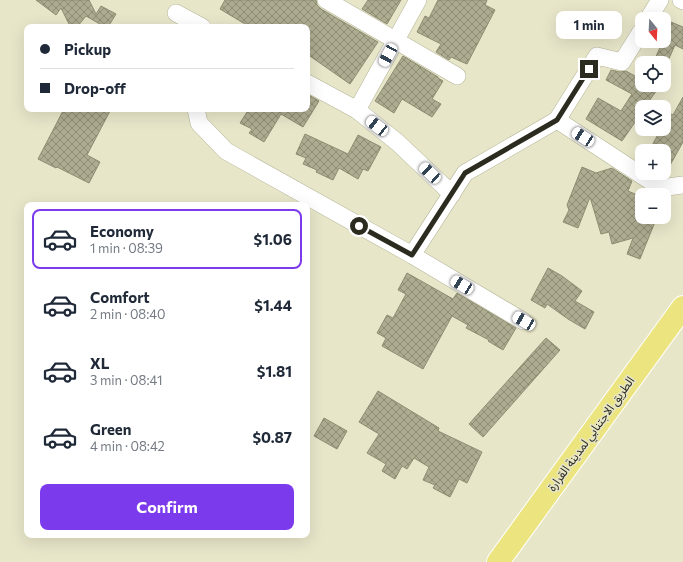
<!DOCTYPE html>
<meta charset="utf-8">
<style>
:root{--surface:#fff;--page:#f6f6f7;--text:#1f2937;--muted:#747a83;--line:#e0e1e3;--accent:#7c3aed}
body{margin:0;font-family:Commissioner,"Noto Sans Arabic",sans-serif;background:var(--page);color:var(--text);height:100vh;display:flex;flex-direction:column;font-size:15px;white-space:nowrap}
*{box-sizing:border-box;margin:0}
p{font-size:13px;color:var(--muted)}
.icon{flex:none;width:22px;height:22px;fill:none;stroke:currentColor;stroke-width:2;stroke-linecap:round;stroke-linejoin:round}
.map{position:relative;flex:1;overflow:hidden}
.drawer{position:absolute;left:24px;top:202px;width:286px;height:336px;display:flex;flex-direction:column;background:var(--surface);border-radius:8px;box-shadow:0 4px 16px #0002}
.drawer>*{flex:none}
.hud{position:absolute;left:24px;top:24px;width:286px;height:88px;border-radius:8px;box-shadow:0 4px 16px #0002;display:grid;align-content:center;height:88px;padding:0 16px;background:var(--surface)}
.needle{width:26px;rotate:162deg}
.fabs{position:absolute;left:635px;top:12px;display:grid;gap:8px}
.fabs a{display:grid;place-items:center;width:36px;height:36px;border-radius:8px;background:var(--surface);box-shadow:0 4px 16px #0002;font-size:20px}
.end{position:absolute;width:18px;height:18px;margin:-9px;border:5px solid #2c2b20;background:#fff;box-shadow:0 0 0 2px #fff}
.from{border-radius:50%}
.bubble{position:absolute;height:28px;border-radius:8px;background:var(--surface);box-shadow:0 4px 16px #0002;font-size:13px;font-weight:700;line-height:28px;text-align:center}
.car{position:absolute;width:12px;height:24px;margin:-12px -6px;border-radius:5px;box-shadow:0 0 3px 1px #0007;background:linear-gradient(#fff 24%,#345 0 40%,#fff 0 76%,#345 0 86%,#fff 0)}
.hud b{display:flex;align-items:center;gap:14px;height:38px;font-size:15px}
.hud b+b{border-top:1px solid var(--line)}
.hud i{width:10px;height:10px;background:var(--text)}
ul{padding:7px 0 0;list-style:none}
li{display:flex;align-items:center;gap:12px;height:60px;margin:0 8px 6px;padding:0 8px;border:2px solid transparent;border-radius:8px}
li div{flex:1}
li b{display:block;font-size:15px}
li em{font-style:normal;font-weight:700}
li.active{border-color:var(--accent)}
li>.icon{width:36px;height:36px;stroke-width:1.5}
.primary-button{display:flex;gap:8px;margin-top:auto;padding:8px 16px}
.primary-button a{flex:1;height:46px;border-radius:8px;background:var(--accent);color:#fff;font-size:16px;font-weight:700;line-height:46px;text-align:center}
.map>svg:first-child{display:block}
.building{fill:url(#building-cross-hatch);stroke:#8e8d72}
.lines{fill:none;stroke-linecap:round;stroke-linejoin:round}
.minor-casing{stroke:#b5b497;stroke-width:18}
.major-casing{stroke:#fff;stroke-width:24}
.minor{stroke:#fff;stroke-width:17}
.major{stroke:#ece47f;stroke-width:22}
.route{stroke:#2c2b20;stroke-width:5}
.labels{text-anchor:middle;stroke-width:3;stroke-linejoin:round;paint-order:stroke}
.street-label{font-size:12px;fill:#2c2b20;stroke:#e8e6c9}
</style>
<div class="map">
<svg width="683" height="562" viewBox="0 0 683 562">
<defs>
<pattern id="building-cross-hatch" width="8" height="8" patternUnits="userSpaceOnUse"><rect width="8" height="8" fill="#adac90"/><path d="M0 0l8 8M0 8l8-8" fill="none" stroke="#8d8c75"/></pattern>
</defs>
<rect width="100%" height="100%" fill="#e8e6c9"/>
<g class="building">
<path d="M36,0H89L96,14L101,6L116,14L108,27H105L86,16L77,27H73L69,24L61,8L56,15Z"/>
<path d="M225,0H316L317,5L321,9L378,42L350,84L307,54V27H250L220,9Z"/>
<path d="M368,0H401L387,24L362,9Z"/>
<path d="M438,0H487L485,5L495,10L467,64L451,57L449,60L436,52L441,44L417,32L425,16L429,18Z"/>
<path d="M671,22L683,27V49L675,45L667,63H653L663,41H664V38Z"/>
<path d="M403,56L438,77V78L443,81L432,99L441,104L432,117L402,99L394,113L375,101Z"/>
<path d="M611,70L620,72L626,71L642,80V85H649L657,90L649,101L659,107H642V112L622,141L586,119L598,98L621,111L632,94L606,80Z"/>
<path d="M307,94L319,101L303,127L281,114L264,142L249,133L252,129L240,123L249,109H307Z"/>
<path d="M683,97V142L664,176V151H649L661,129H664V110L673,115Z"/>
<path d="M64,109H111L87,155L100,162L89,183L57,167L56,168L38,159Z"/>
<path d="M305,134L348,154L358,135L381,147L368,171L363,169L358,179L339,168L333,180L316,172L317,170L303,164L306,158L296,154Z"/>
<path d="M582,167L596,173L612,168L632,181L628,191L642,197V217H657L640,259L627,254L633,238L612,244L609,232L601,234L590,197L578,228L563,222L569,210L567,205Z"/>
<path d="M548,268L562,276L582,291L575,301L594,312L585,329L568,319L547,304L545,308L531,300Z"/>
<path d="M407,273L453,299L457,293L516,328L503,350L488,341L489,340L466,328L468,325L452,316L423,369L382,346L386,338L377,333L387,315L393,318L406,294L398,290Z"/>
<path d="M546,338L560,350L483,437L469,424Z"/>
<path d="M378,391L439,428L438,431L482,452L467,483L459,479L450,497L433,488L435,485L423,480L429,467L414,458L407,469L402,466L395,479L382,471L386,464L367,453L379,434L359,422Z"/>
<path d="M324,418L347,431L337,449L314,436Z"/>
</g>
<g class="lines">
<defs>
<g id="minor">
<path d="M326,0L457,76"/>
<path d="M681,0L683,1"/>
<path d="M176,13L202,27"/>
<path d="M648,19L660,0"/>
<path d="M307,83L357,110L397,142L452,194"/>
<path d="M196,109L199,123L226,151L412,255"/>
<path d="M357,110L418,0"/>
<path d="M557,120L597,56L622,62L642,30"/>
<path d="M523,321L412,255L465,173L557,120L661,188L683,185"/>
</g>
<path id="major" d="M498,562L683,307"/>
</defs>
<use href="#minor" class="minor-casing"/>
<use href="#major" class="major-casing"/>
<use href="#minor" class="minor"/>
<use href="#major" class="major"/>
</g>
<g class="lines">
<path class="route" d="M359,226L412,255L465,173L557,120L589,69"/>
</g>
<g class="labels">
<g class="street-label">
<text transform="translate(591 434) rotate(-54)" y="4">الطريق الاجتنابي لمدينة القرارة</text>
</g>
</g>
</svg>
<div class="fabs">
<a><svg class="needle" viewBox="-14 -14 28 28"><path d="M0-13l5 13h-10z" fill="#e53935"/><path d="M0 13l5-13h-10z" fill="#747a83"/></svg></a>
<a><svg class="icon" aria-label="locate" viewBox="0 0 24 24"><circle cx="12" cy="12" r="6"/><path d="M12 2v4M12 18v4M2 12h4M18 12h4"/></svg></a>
<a><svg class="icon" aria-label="layers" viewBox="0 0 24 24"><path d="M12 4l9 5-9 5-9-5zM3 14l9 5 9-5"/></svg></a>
<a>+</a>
<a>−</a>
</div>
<i class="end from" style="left:359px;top:226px"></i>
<i class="end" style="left:589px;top:69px"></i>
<div class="bubble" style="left:556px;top:11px;width:66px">1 min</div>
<i class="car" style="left:388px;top:55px;rotate:209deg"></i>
<i class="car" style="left:377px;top:126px;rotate:308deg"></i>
<i class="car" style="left:583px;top:137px;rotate:303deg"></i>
<i class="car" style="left:430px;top:173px;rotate:313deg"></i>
<i class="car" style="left:462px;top:285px;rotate:301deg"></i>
<i class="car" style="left:524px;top:321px;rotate:300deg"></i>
<div class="hud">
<b><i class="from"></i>Pickup</b>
<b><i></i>Drop-off</b>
</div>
<section class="drawer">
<ul>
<li class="active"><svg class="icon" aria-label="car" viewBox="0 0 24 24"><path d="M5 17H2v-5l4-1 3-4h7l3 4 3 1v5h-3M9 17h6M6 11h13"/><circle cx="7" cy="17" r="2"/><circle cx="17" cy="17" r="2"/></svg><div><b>Economy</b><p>1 min · 08:39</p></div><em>$1.06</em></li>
<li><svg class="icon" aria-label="car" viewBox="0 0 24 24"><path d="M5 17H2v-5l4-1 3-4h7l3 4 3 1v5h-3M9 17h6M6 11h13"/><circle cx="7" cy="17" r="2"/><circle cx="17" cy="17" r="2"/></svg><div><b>Comfort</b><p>2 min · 08:40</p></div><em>$1.44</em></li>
<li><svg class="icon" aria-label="car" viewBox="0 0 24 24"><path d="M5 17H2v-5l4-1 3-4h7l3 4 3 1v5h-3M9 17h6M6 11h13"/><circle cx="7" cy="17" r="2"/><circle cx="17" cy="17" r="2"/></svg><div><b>XL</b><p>3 min · 08:41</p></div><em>$1.81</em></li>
<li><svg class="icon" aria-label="car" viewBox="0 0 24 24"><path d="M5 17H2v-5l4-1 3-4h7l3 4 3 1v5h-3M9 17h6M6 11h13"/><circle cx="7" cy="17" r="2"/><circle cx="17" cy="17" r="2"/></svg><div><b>Green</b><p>4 min · 08:42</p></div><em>$0.87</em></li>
</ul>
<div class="primary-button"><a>Confirm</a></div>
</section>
</div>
